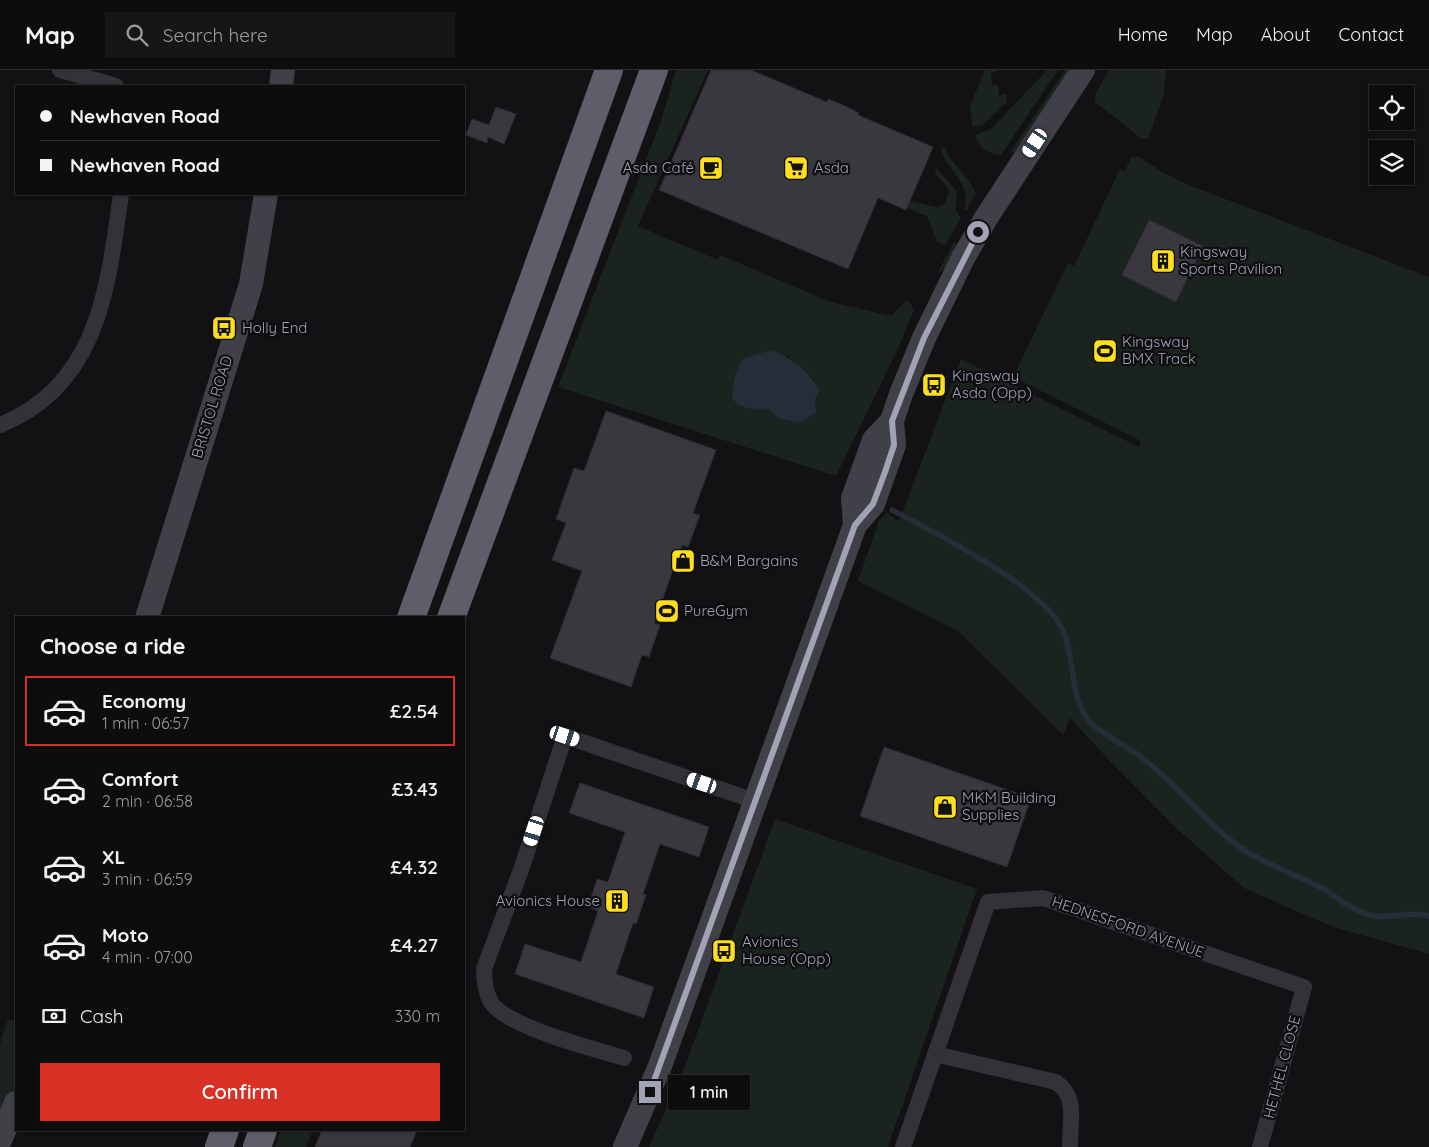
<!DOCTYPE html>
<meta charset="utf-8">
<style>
:root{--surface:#0e0d0e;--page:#171617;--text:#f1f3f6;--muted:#9b9c9e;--line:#2e2d2e;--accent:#d93025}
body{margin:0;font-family:Quicksand,sans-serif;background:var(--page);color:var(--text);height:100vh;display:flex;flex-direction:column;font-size:19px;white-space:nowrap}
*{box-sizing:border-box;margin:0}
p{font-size:16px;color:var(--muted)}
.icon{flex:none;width:28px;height:28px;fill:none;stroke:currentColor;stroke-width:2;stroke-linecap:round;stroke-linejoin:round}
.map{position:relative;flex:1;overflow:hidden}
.panel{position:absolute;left:15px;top:546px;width:450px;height:515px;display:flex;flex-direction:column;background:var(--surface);border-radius:0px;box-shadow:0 1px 4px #0004,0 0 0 1px var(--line)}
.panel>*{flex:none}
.hud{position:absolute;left:15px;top:15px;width:450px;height:110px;border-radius:0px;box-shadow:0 1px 4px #0004,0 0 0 1px var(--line);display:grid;align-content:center;height:110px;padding:0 25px;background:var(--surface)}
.buttons{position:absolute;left:1369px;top:15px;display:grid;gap:10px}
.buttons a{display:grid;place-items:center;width:45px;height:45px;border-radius:0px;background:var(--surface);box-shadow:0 1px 4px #0004,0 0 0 1px var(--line);font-size:25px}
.end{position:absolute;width:22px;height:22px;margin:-11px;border:6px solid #a1a3b5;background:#111;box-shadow:0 0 0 2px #111}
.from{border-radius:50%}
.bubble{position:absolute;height:35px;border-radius:0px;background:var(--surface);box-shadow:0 1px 4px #0004,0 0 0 1px var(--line);font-size:16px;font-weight:600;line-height:35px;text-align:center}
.car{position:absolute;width:15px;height:30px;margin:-15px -8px;border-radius:6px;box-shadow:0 0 4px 1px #0007;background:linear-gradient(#fff 24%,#345 0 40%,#fff 0 76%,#345 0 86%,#fff 0)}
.hud b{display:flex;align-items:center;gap:18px;height:48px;font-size:19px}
.hud b+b{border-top:1px solid var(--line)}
.hud i{width:12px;height:12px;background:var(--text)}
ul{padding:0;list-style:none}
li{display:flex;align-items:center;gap:15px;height:70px;margin:0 10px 8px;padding:0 15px;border:2px solid transparent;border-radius:0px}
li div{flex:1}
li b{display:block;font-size:19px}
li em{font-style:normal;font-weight:600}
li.selected{border-color:var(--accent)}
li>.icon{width:45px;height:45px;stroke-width:1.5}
h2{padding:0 25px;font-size:22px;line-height:60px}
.pay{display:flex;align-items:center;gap:12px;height:55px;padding:0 25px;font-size:19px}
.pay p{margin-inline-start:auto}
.cta{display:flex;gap:10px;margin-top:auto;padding:10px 25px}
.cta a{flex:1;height:58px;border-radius:0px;background:var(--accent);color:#fff;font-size:20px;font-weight:600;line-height:58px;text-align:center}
header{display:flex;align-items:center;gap:30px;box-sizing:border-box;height:70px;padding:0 25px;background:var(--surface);border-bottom:1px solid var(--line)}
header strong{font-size:24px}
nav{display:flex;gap:28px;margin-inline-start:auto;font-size:18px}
.search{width:350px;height:45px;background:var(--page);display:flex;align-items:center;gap:12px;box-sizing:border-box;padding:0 18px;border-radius:0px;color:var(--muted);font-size:19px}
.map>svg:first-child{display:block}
.green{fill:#1b231e;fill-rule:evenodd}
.water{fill:#272d38}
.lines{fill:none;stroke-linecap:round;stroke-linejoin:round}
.stream{stroke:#272d38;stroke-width:5.5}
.building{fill:#39383e;stroke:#2c2b2f}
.street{stroke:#323238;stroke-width:16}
.secondary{stroke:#404049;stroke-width:24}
.highway{stroke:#5d5e6a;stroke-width:28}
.route{stroke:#a1a3b5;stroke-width:6}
.labels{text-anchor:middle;stroke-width:4.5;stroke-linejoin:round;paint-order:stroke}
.poi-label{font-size:15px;fill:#a1a3b5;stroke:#0d0c0e;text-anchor:start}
.street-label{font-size:15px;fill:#a1a3b5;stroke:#0d0c0e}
</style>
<header>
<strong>Map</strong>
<div class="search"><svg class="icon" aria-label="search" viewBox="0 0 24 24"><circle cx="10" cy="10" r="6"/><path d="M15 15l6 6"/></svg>Search here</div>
<nav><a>Home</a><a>Map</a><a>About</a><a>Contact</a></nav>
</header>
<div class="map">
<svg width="1429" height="1077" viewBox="0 0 1429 1077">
<rect width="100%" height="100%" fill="#121113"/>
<g class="green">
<path d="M676,0H708L638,156L718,190L720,185L831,232L891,246L907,229L914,239L898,279L836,406L558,317L662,48ZM787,286L813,309L820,320L815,330L778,348L768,339Z"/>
<path d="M985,0H999L991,4L992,15H998L999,25L1006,24L1007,31L983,55L972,57L970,36Z"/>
<path d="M1047,0H1058L1001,85C988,84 979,78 975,65L991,59Z"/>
<path d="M1065,0H1071L1016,81L1009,84Z"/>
<path d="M1109,0H1166L1164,24L1148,69H1142L1095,32V25Z"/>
<path d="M944,75C951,97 970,105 976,124L966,141L964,139C973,117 949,101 941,82Z"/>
<path d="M1138,86L1162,102L1189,115L1429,207V884L1333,857L1244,818L1176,758L1107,688L1070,648L1063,665L958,561L858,511L879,450L887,443L899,451L961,289L1139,377L1141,371L1013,307L1068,193L1074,196L1120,99L1125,101L1131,87Z"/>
<path d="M936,97L957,122L956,141L961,148L945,175L937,172L927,146L907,138L910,131L937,137L945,134L949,120L935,103Z"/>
<path d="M954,172L958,175L947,196L937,204Z"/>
<path d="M775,749L977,819L888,1077H649L685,996Z"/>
<path d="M8,949L16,952V1033L0,1070V974Z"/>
<path d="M281,1060H313L306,1077H275Z"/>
</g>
<path class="water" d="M771,280C791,287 808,301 820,320L815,330L816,342L801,353L778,348L768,339C754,340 743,340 732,329L734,310L742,289Z"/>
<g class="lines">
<path class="stream" d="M892,440C935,463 1045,517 1063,561C1075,588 1069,622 1087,648C1101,666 1128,675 1145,690C1178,716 1203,750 1237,775C1262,793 1290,802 1318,816C1335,824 1347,839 1366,844C1388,851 1407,840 1429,846"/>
</g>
<g class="building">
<path d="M711,0H751L827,32L828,29L843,35L859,43L858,45L933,77L906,140L878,128L848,199L659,120Z"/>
<path d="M496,37L516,44L504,74L488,67L487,73L466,65L472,49L489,55Z"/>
<path d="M1149,150L1203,176L1176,232L1122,205Z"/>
<path d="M606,341L716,380L693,443L700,445L688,477L682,475L654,553L660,555L649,587L642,585L631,617L550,588L582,501L552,490L566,453L556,449L574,398L584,401Z"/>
<path d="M884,677L1031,728L1007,797L860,746Z"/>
<path d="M580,713L709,757L699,787L660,774L643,824L646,825L636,854L633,853L616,904L654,917L644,948L515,904L525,874L581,892L598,841L588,837L597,809L608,812L625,762L569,743Z"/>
<path d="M322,1060H417L410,1077H315Z"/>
</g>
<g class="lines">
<g class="street">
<path d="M60,0L116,16"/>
<path d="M0,355C99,316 108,216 121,124"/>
<path d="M935,984L1056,1012C1079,1028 1069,1052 1070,1077"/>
<path d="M624,988C595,979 506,957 491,932C485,922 484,911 484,899L521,800L565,666L755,731"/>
<path d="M903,1077L988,832L1043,828L1304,917L1260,1077"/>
</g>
<g class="secondary">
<path d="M281,16L283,0"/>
<path d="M855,455L853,428L865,395L874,370L892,351"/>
<path d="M147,548L251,214L266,124"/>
<path d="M0,1070L16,1033"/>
<path d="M625,1077L660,996L855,455L873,434L894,375L892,351L901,324L924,268L963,188L986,148L1083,0"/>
</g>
<g class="highway">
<path d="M411,548L609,0"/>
<path d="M451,548L654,0"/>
<path d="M219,1077L225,1060"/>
<path d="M257,1077L263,1060"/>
</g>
</g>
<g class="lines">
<path class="route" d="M650,1022L855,455L873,434L885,402L894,375L892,351L924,268L978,162"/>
</g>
<defs>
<symbol id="cafe-square" viewBox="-11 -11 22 22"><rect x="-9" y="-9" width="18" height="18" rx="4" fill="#ffde1d" stroke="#0d0c0e"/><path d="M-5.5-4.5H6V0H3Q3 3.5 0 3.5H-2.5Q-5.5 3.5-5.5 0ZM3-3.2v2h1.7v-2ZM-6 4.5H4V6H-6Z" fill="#111"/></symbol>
<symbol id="supermarket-square" viewBox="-11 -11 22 22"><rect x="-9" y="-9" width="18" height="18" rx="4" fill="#ffde1d" stroke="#0d0c0e"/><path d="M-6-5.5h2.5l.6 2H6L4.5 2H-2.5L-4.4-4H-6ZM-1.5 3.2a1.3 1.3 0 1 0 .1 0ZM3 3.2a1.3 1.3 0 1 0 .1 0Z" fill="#111"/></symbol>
<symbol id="building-square" viewBox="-11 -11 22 22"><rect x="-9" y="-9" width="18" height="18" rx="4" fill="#ffde1d" stroke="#0d0c0e"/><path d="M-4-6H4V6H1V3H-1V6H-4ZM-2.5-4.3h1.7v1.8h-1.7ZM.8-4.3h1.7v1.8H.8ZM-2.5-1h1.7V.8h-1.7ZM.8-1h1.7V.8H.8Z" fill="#111"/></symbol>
<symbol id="bus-square" viewBox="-11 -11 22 22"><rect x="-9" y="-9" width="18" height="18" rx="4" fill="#ffde1d" stroke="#0d0c0e"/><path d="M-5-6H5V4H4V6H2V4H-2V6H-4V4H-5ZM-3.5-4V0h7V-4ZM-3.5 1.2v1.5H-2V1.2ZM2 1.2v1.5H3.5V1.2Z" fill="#111"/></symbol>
<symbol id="stadium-square" viewBox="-11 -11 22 22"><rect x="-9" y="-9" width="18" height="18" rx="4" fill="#ffde1d" stroke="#0d0c0e"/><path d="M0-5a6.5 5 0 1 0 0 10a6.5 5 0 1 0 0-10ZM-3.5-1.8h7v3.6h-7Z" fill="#111"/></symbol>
<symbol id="shop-square" viewBox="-11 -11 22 22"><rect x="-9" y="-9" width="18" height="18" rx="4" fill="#ffde1d" stroke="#0d0c0e"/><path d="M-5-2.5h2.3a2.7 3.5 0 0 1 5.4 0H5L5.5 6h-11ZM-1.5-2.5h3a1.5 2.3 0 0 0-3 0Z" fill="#111"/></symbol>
</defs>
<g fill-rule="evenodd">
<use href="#cafe-square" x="697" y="84" width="28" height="28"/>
<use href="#supermarket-square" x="782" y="84" width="28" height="28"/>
<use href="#building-square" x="1149" y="177" width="28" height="28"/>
<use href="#bus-square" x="210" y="244" width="28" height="28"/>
<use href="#stadium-square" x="1091" y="267" width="28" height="28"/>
<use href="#bus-square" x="920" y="301" width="28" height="28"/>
<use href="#shop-square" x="669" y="477" width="28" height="28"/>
<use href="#stadium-square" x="653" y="527" width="28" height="28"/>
<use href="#shop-square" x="931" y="723" width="28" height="28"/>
<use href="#building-square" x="603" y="817" width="28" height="28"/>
<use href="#bus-square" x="710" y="867" width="28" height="28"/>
</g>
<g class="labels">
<g class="poi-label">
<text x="694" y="103" text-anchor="end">Asda Café</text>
<text x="814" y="103">Asda</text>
<text x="1180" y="187">Kingsway<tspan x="1180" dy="17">Sports Pavilion</tspan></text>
<text x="242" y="263">Holly End</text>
<text x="1122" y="277">Kingsway<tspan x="1122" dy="17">BMX Track</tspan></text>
<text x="952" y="311">Kingsway<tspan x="952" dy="17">Asda (Opp)</tspan></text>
<text x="700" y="496">B&amp;M Bargains</text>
<text x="684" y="546">PureGym</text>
<text x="962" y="733">MKM Building<tspan x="962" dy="17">Supplies</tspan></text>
<text x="600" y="836" text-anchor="end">Avionics House</text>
<text x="742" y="877">Avionics<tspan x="742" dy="17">House (Opp)</tspan></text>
</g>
<g class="street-label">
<text transform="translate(212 337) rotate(-73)" y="5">BRISTOL ROAD</text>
<text transform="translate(1128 857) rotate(19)" y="5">HEDNESFORD AVENUE</text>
<text transform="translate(1282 997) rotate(-75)" y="5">HETHEL CLOSE</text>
</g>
</g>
</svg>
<div class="buttons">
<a><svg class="icon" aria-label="locate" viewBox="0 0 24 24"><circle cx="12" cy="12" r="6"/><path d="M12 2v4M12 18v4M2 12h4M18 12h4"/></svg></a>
<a><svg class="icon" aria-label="layers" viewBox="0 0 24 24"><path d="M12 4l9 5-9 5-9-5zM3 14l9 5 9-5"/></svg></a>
</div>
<i class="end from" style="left:978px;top:162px"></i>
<i class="end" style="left:650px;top:1022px"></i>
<div class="bubble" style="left:668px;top:1005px;width:82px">1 min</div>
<i class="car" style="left:1035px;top:73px;rotate:214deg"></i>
<i class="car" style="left:565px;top:666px;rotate:108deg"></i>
<i class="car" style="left:702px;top:713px;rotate:289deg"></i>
<i class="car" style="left:534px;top:761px;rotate:198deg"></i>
<div class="hud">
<b><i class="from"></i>Newhaven Road</b>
<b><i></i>Newhaven Road</b>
</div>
<section class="panel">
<h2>Choose a ride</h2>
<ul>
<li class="selected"><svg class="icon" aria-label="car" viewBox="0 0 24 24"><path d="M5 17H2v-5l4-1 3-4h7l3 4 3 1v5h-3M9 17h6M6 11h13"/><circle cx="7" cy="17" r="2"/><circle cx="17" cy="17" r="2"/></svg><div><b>Economy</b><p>1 min · 06:57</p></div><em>£2.54</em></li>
<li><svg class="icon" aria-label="car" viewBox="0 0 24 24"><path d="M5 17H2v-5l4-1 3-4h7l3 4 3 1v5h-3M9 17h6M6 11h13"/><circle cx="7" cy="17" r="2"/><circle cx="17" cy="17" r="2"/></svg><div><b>Comfort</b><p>2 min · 06:58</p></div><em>£3.43</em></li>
<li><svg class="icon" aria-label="car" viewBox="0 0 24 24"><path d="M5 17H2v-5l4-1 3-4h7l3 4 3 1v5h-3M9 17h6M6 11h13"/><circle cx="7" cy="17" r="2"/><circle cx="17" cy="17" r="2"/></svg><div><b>XL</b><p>3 min · 06:59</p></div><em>£4.32</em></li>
<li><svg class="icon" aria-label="car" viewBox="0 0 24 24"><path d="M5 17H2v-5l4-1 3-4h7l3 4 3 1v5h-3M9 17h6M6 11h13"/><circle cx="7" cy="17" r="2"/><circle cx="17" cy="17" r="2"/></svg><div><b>Moto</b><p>4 min · 07:00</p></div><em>£4.27</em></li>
</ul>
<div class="pay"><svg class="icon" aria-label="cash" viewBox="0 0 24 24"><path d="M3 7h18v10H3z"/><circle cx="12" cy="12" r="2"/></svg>Cash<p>330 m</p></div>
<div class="cta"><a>Confirm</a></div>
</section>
</div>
